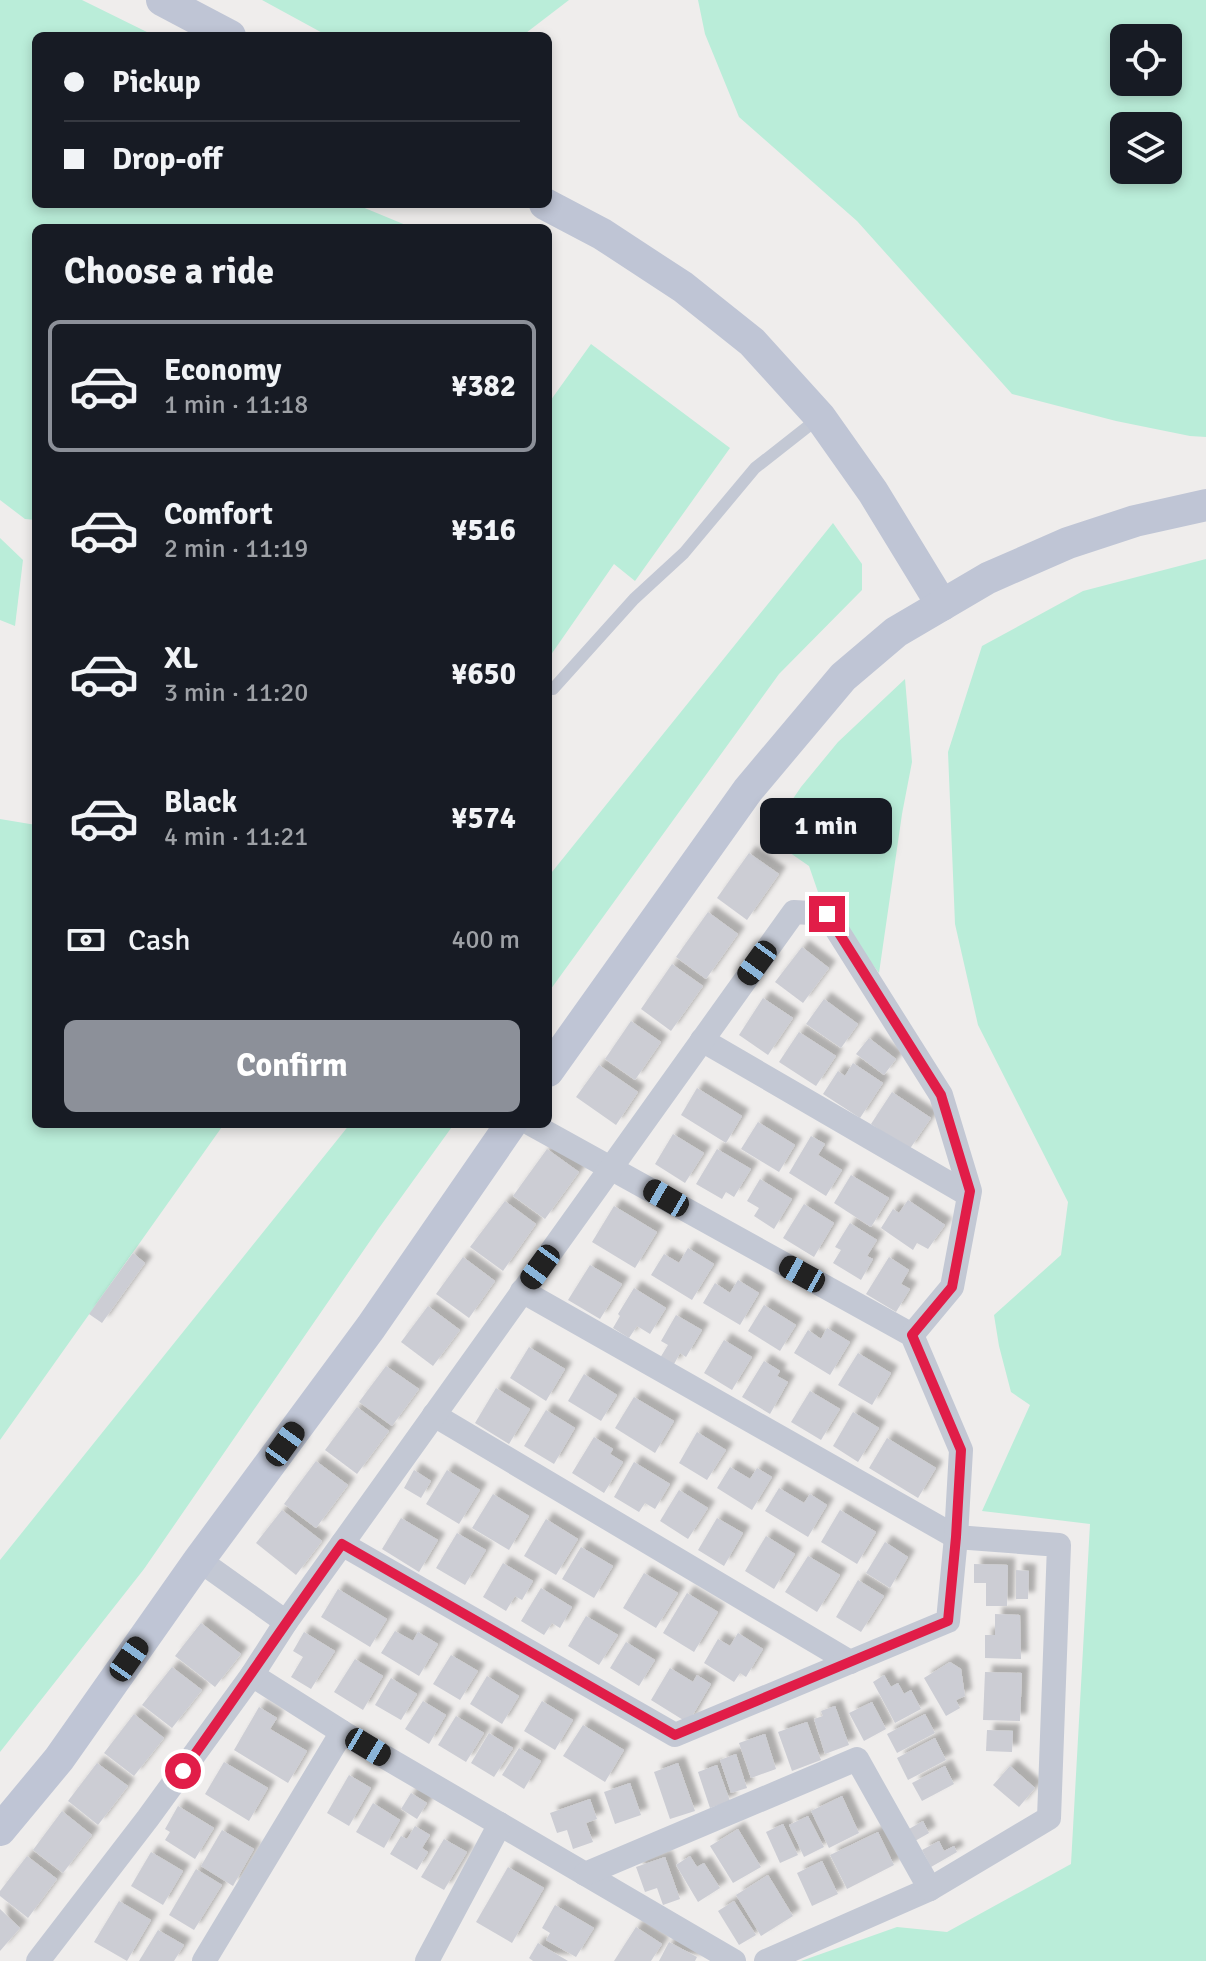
<!DOCTYPE html>
<meta charset="utf-8">
<style>
:root{--surface:#171b24;--page:#20242c;--text:#f1f3f6;--muted:#9ea1a6;--line:#363941;--accent:#8c9099}
body{margin:0;font-family:Signika,sans-serif;background:var(--page);color:var(--text);height:100vh;display:flex;flex-direction:column;font-size:30px;white-space:nowrap}
*{box-sizing:border-box;margin:0}
p{font-size:26px;color:var(--muted)}
.icon{flex:none;width:44px;height:44px;fill:none;stroke:currentColor;stroke-width:2;stroke-linecap:round;stroke-linejoin:round}
.map{position:relative;flex:1;overflow:hidden}
.panel{position:absolute;left:32px;top:224px;width:520px;height:904px;display:flex;flex-direction:column;background:var(--surface);border-radius:12px;box-shadow:0 4px 12px #0003}
.panel>*{flex:none}
.hud{position:absolute;left:32px;top:32px;width:520px;height:176px;border-radius:12px;box-shadow:0 4px 12px #0003;display:grid;align-content:center;height:176px;padding:0 32px;background:var(--surface)}
.buttons{position:absolute;left:1110px;top:24px;display:grid;gap:16px}
.buttons a{display:grid;place-items:center;width:72px;height:72px;border-radius:12px;background:var(--surface);box-shadow:0 4px 12px #0003;font-size:40px}
.end{position:absolute;width:36px;height:36px;margin:-18px;border:10px solid #e11d48;background:#fff;box-shadow:0 0 0 4px #fff}
.from{border-radius:50%}
.bubble{position:absolute;height:56px;border-radius:12px;background:var(--surface);box-shadow:0 4px 12px #0003;font-size:26px;font-weight:700;line-height:56px;text-align:center}
.car{position:absolute;width:24px;height:48px;margin:-24px -12px;border-radius:10px;box-shadow:0 0 6px 2px #0007;background:linear-gradient(#222 24%,#8ab4d8 0 40%,#222 0 76%,#8ab4d8 0 86%,#222 0)}
.hud b{display:flex;align-items:center;gap:28px;height:76px;font-size:30px}
.hud b+b{border-top:2px solid var(--line)}
.hud i{width:20px;height:20px;background:var(--text)}
ul{padding:0;list-style:none}
li{display:flex;align-items:center;gap:24px;height:132px;margin:0 16px 12px;padding:0 16px;border:4px solid transparent;border-radius:12px}
li div{flex:1}
li b{display:block;font-size:30px}
li em{font-style:normal;font-weight:700}
li.selected{border-color:var(--accent)}
li>.icon{width:72px;height:72px;stroke-width:1.5}
h2{padding:0 32px;font-size:36px;line-height:96px}
.pay{display:flex;align-items:center;gap:20px;height:88px;padding:0 32px;font-size:30px}
.pay p{margin-inline-start:auto}
.button{display:flex;gap:16px;margin-top:auto;padding:16px 32px}
.button a{flex:1;height:92px;border-radius:12px;background:var(--accent);color:#fff;font-size:32px;font-weight:700;line-height:92px;text-align:center}
.map>svg:first-child{display:block}
.green{fill:#baedd9;fill-rule:evenodd}
.building{fill:#cccdd4;filter:url(#shadow)}
.lines{fill:none;stroke-linecap:round;stroke-linejoin:round}
.lane{stroke:#c3c8d4;stroke-width:12}
.street{stroke:#c3c8d4;stroke-width:24}
.secondary{stroke:#bfc5d5;stroke-width:32}
.route{stroke:#e11d48;stroke-width:10}
</style>
<div class="map">
<svg width="1206" height="1961" viewBox="0 0 1206 1961">
<defs>
<filter id="shadow"><feDropShadow dx="7" dy="-7" stdDeviation="2" flood-color="#0004"/></filter>
</defs>
<rect width="100%" height="100%" fill="#efedec"/>
<g class="green">
<path d="M0,0H82L155,36H36V204H355L413,228H36V520L25,519L0,500Z"/>
<path d="M262,0H569L522,36H328Z"/>
<path d="M698,0H1206V437L1190,436L1116,421L1012,394L857,221L739,117L705,34ZM1124,38H1168V82H1124ZM1124,126H1168V170H1124Z"/>
<path d="M591,344L730,448L635,581L614,564L548,659V404Z"/>
<path d="M833,523L862,564V590L779,674L548,993V877Z"/>
<path d="M0,538L23,560L15,626L0,620Z"/>
<path d="M1206,559V1961H801L897,1927L947,1932L1071,1864L1090,1524L982,1511L1030,1405L1011,1392L999,1346L994,1315L1061,1255L1068,1202L978,1025L955,924L948,752L982,646L1083,591Z"/>
<path d="M905,679L912,762L902,814L879,973L818,892L809,866L767,837L801,787L838,742Z"/>
<path d="M0,819L36,825V1124H224L0,1440Z"/>
<path d="M350,1124H454L379,1228L144,1569L0,1752V1560Z"/>
</g>
<g class="building">
<path d="M749,853L779,874L747,920L717,898Z"/>
<path d="M708,912L738,934L706,979L676,957Z"/>
<path d="M802,947L829,968L803,1003L775,982Z"/>
<path d="M672,964L703,986L671,1031L641,1009Z"/>
<path d="M763,998L793,1018L768,1055L739,1035Z"/>
<path d="M824,999L858,1024L841,1048L806,1024Z"/>
<path d="M631,1021L661,1042L635,1080L605,1059Z"/>
<path d="M799,1032L836,1056L816,1086L779,1062Z"/>
<path d="M869,1038L896,1059L884,1075L856,1054Z"/>
<path d="M853,1063L883,1083L860,1118L823,1094L838,1071L845,1076Z"/>
<path d="M599,1065L638,1092L616,1125L576,1097Z"/>
<path d="M697,1088L742,1116L726,1143L681,1115Z"/>
<path d="M892,1092L931,1118L909,1150L871,1124Z"/>
<path d="M758,1122L795,1145L779,1172L741,1149Z"/>
<path d="M673,1134L704,1153L685,1183L655,1164Z"/>
<path d="M811,1136L825,1144L818,1155L842,1170L826,1196L789,1173Z"/>
<path d="M547,1149L579,1172L545,1219L513,1196Z"/>
<path d="M717,1149L751,1169L734,1197L726,1192L722,1199L696,1184Z"/>
<path d="M851,1175L889,1198L871,1227L834,1203Z"/>
<path d="M760,1179L792,1199L774,1229L754,1216L759,1208L747,1201Z"/>
<path d="M908,1200L945,1225L928,1249L917,1243L913,1250L881,1228L893,1209L899,1213Z"/>
<path d="M505,1201L536,1224L503,1271L470,1247Z"/>
<path d="M804,1204L834,1223L814,1257L783,1238Z"/>
<path d="M614,1206L657,1232L635,1268L592,1242Z"/>
<path d="M850,1223L877,1240L867,1256L873,1259L861,1280L833,1263L841,1250L835,1247Z"/>
<path d="M688,1248L714,1264L692,1300L651,1275L664,1254L679,1263Z"/>
<path d="M133,1253L145,1263L102,1323L89,1314Z"/>
<path d="M463,1257L495,1281L469,1318L436,1294Z"/>
<path d="M889,1257L909,1270L901,1284L910,1289L896,1312L866,1294Z"/>
<path d="M590,1265L622,1284L600,1319L568,1300Z"/>
<path d="M738,1280L759,1293L740,1325L703,1303L715,1283L730,1293Z"/>
<path d="M634,1288L666,1308L650,1334L637,1326L629,1338L613,1328L620,1316L618,1314Z"/>
<path d="M764,1305L796,1325L780,1351L748,1331Z"/>
<path d="M428,1306L460,1330L433,1366L401,1342Z"/>
<path d="M676,1315L702,1330L686,1357L680,1353L673,1366L660,1358L668,1345L661,1341Z"/>
<path d="M827,1328L850,1342L830,1375L794,1353L808,1330L821,1339Z"/>
<path d="M724,1340L752,1357L732,1390L704,1373Z"/>
<path d="M529,1347L565,1369L546,1401L510,1378Z"/>
<path d="M858,1353L891,1373L872,1405L838,1385Z"/>
<path d="M764,1361L780,1371L777,1376L788,1382L770,1414L742,1397Z"/>
<path d="M386,1366L419,1389L392,1426L359,1402Z"/>
<path d="M584,1374L617,1395L601,1421L568,1401Z"/>
<path d="M496,1388L530,1409L509,1444L475,1423Z"/>
<path d="M810,1391L840,1409L821,1440L791,1422Z"/>
<path d="M634,1397L674,1421L655,1453L615,1428Z"/>
<path d="M357,1407L389,1431L357,1474L325,1450Z"/>
<path d="M546,1410L575,1428L554,1464L524,1446Z"/>
<path d="M853,1412L879,1428L858,1462L833,1446Z"/>
<path d="M697,1432L726,1450L707,1480L679,1463Z"/>
<path d="M594,1437L613,1449L610,1454L623,1462L604,1493L572,1473Z"/>
<path d="M887,1438L936,1468L918,1498L869,1468Z"/>
<path d="M316,1461L348,1485L316,1528L284,1504Z"/>
<path d="M634,1462L670,1484L655,1509L645,1503L639,1512L614,1497Z"/>
<path d="M730,1467L750,1479L757,1468L772,1477L752,1510L717,1488Z"/>
<path d="M414,1470L431,1481L421,1498L404,1488Z"/>
<path d="M447,1470L480,1490L459,1524L426,1504Z"/>
<path d="M779,1488L804,1503L810,1494L827,1505L808,1537L765,1511Z"/>
<path d="M679,1490L708,1508L688,1539L660,1521Z"/>
<path d="M493,1494L529,1516L509,1550L472,1528Z"/>
<path d="M282,1510L322,1541L296,1575L256,1543Z"/>
<path d="M840,1510L876,1532L857,1564L821,1542Z"/>
<path d="M401,1518L438,1540L419,1572L382,1549Z"/>
<path d="M717,1518L743,1533L724,1566L698,1550Z"/>
<path d="M546,1519L578,1539L556,1575L524,1556Z"/>
<path d="M457,1533L486,1550L465,1585L436,1568Z"/>
<path d="M766,1536L795,1554L774,1589L745,1571Z"/>
<path d="M885,1542L908,1557L890,1588L866,1573Z"/>
<path d="M581,1547L613,1566L594,1598L562,1579Z"/>
<path d="M808,1556L840,1575L817,1612L785,1592Z"/>
<path d="M503,1563L533,1581L522,1600L515,1596L506,1611L483,1597Z"/>
<path d="M974,1564L1008,1565L1007,1606H986V1583H974Z"/>
<path d="M1016,1570L1029,1571L1028,1599H1016Z"/>
<path d="M644,1573L678,1593L656,1628L623,1608Z"/>
<path d="M858,1580L884,1596L861,1632L836,1617Z"/>
<path d="M541,1588L572,1607L560,1628L552,1623L544,1635L521,1621Z"/>
<path d="M338,1589L387,1619L370,1647L321,1617Z"/>
<path d="M687,1593L718,1612L694,1652L663,1633Z"/>
<path d="M995,1614L1020,1615L1021,1659L985,1658V1635H995Z"/>
<path d="M586,1616L618,1635L599,1665L568,1646Z"/>
<path d="M201,1623L241,1654L215,1687L175,1656Z"/>
<path d="M395,1631L413,1641L418,1632L438,1644L419,1676L381,1653Z"/>
<path d="M304,1632L335,1651L311,1689L291,1677L303,1657L293,1651Z"/>
<path d="M738,1633L763,1649L746,1677L740,1673L734,1682L704,1663L718,1639L730,1646Z"/>
<path d="M626,1642L655,1660L639,1686L610,1668Z"/>
<path d="M451,1655L478,1671L460,1700L433,1684Z"/>
<path d="M355,1659L383,1676L363,1710L334,1692Z"/>
<path d="M950,1662L961,1669L965,1696L956,1700L960,1708L946,1716L924,1678Z"/>
<path d="M172,1667L202,1690L172,1728L142,1705Z"/>
<path d="M670,1668L693,1682L697,1675L711,1684L688,1723L651,1700Z"/>
<path d="M985,1672L1022,1673L1020,1721L983,1720Z"/>
<path d="M884,1675L891,1687L898,1683L904,1694L911,1690L921,1709L895,1723L873,1682Z"/>
<path d="M487,1676L519,1696L502,1724L470,1704Z"/>
<path d="M391,1678L417,1694L401,1720L375,1705Z"/>
<path d="M423,1701L446,1715L429,1744L405,1729Z"/>
<path d="M542,1701L573,1720L555,1750L524,1731Z"/>
<path d="M872,1702L886,1729L864,1741L849,1713Z"/>
<path d="M835,1706L849,1745L825,1754L814,1719L823,1716L821,1711Z"/>
<path d="M259,1707L277,1718L270,1729L307,1751L288,1783L234,1750Z"/>
<path d="M134,1714L164,1738L134,1776L104,1753Z"/>
<path d="M925,1714L935,1733L897,1753L887,1734Z"/>
<path d="M456,1716L484,1733L466,1762L438,1745Z"/>
<path d="M807,1722L821,1760L792,1771L778,1732Z"/>
<path d="M583,1725L624,1750L605,1782L563,1756Z"/>
<path d="M987,1730L1013,1731L1012,1752L986,1751Z"/>
<path d="M489,1733L513,1748L494,1777L471,1763Z"/>
<path d="M765,1734L776,1769L751,1778L739,1743Z"/>
<path d="M935,1738L946,1760L908,1780L897,1758Z"/>
<path d="M519,1748L541,1761L524,1789L502,1775Z"/>
<path d="M736,1754L747,1788L731,1793L720,1760Z"/>
<path d="M224,1762L268,1788L249,1821L205,1794Z"/>
<path d="M97,1763L128,1786L98,1825L68,1801Z"/>
<path d="M678,1763L695,1811L670,1819L654,1772Z"/>
<path d="M717,1765L730,1801L710,1808L698,1772Z"/>
<path d="M945,1766L954,1784L922,1801L912,1783Z"/>
<path d="M1010,1766L1035,1788L1019,1807L993,1785Z"/>
<path d="M349,1775L371,1788L349,1826L327,1813Z"/>
<path d="M630,1783L641,1815L615,1824L604,1792Z"/>
<path d="M411,1793L427,1803L417,1819L401,1809Z"/>
<path d="M842,1796L859,1833L829,1848L811,1811Z"/>
<path d="M590,1799L597,1819L586,1823L593,1842L573,1849L567,1830L557,1833L550,1813Z"/>
<path d="M373,1803L400,1820L384,1848L356,1832Z"/>
<path d="M178,1806L214,1828L195,1859L165,1840L170,1832L165,1829Z"/>
<path d="M62,1811L92,1835L63,1873L33,1850Z"/>
<path d="M808,1816L824,1847L804,1857L789,1825Z"/>
<path d="M923,1821L929,1833L915,1841L909,1829Z"/>
<path d="M783,1824L798,1855L780,1863L766,1832Z"/>
<path d="M415,1826L430,1835L422,1848L428,1852L417,1870L390,1854L401,1836L407,1839Z"/>
<path d="M738,1829L761,1867L733,1883L710,1846Z"/>
<path d="M222,1830L254,1849L233,1886L201,1866Z"/>
<path d="M878,1832L894,1865L847,1889L830,1855Z"/>
<path d="M444,1839L467,1852L444,1890L421,1877Z"/>
<path d="M939,1841L944,1851L954,1846L957,1852L931,1867L922,1850Z"/>
<path d="M151,1852L183,1871L163,1905L131,1886Z"/>
<path d="M27,1856L57,1879L28,1918L0,1896V1891Z"/>
<path d="M690,1856L697,1867L704,1863L720,1888L698,1902L676,1865Z"/>
<path d="M665,1857L680,1899L663,1905L657,1888L645,1892L636,1867Z"/>
<path d="M822,1861L838,1894L812,1906L797,1873Z"/>
<path d="M508,1867L544,1888L512,1943L476,1922Z"/>
<path d="M196,1869L222,1885L194,1930L169,1915Z"/>
<path d="M768,1875L793,1916L761,1936L736,1895Z"/>
<path d="M119,1901L151,1920L127,1961L94,1942Z"/>
<path d="M734,1901L756,1935L739,1945L718,1911Z"/>
<path d="M555,1905L594,1928L576,1957L546,1940L550,1933L542,1928Z"/>
<path d="M0,1909L20,1928L0,1951Z"/>
<path d="M636,1927L662,1944L651,1961H614Z"/>
<path d="M158,1930L184,1945L174,1961H139Z"/>
<path d="M669,1942L697,1957L695,1961H659Z"/>
<path d="M538,1943L568,1961H533L529,1958Z"/>
</g>
<g class="lines">
<path class="lane" d="M553,689L634,599L684,553L755,468L820,417"/>
<g class="street">
<path d="M702,1040L969,1195"/>
<path d="M522,1291L956,1537L1059,1545L1049,1818L930,1889L766,1961"/>
<path d="M434,1415L850,1662"/>
<path d="M342,1544L675,1735L948,1621L956,1537L961,1450L912,1335L531,1124"/>
<path d="M199,1560L286,1622"/>
<path d="M252,1675L342,1732L734,1961"/>
<path d="M585,1874L857,1759L930,1889"/>
<path d="M38,1961L148,1818L252,1675L286,1622L342,1544L794,912L827,914L941,1095L970,1191L952,1287L912,1335"/>
<path d="M204,1961L342,1732"/>
<path d="M427,1961L500,1824"/>
</g>
<g class="secondary">
<path d="M162,0L230,36"/>
<path d="M545,204L602,234L683,287L752,342L820,417L873,492L942,605"/>
<path d="M548,1071L748,790L843,677L896,632L988,578L1068,543L1135,521L1206,505"/>
<path d="M0,1830L59,1759L199,1560L371,1327L511,1124"/>
</g>
</g>
<g class="lines">
<path class="route" d="M183,1771C237,1695 288,1619 342,1544L675,1735L948,1621L956,1537L961,1450L912,1335L952,1287L970,1191L941,1095L827,914"/>
</g>
</svg>
<div class="buttons">
<a><svg class="icon" aria-label="locate" viewBox="0 0 24 24"><circle cx="12" cy="12" r="6"/><path d="M12 2v4M12 18v4M2 12h4M18 12h4"/></svg></a>
<a><svg class="icon" aria-label="layers" viewBox="0 0 24 24"><path d="M12 4l9 5-9 5-9-5zM3 14l9 5 9-5"/></svg></a>
</div>
<i class="end from" style="left:183px;top:1771px"></i>
<i class="end" style="left:827px;top:914px"></i>
<div class="bubble" style="left:760px;top:798px;width:132px">1 min</div>
<i class="car" style="left:757px;top:963px;rotate:216deg"></i>
<i class="car" style="left:666px;top:1198px;rotate:300deg"></i>
<i class="car" style="left:540px;top:1267px;rotate:216deg"></i>
<i class="car" style="left:802px;top:1274px;rotate:299deg"></i>
<i class="car" style="left:285px;top:1444px;rotate:36deg"></i>
<i class="car" style="left:129px;top:1659px;rotate:35deg"></i>
<i class="car" style="left:368px;top:1747px;rotate:121deg"></i>
<div class="hud">
<b><i class="from"></i>Pickup</b>
<b><i></i>Drop-off</b>
</div>
<section class="panel">
<h2>Choose a ride</h2>
<ul>
<li class="selected"><svg class="icon" aria-label="car" viewBox="0 0 24 24"><path d="M5 17H2v-5l4-1 3-4h7l3 4 3 1v5h-3M9 17h6M6 11h13"/><circle cx="7" cy="17" r="2"/><circle cx="17" cy="17" r="2"/></svg><div><b>Economy</b><p>1 min · 11:18</p></div><em>¥382</em></li>
<li><svg class="icon" aria-label="car" viewBox="0 0 24 24"><path d="M5 17H2v-5l4-1 3-4h7l3 4 3 1v5h-3M9 17h6M6 11h13"/><circle cx="7" cy="17" r="2"/><circle cx="17" cy="17" r="2"/></svg><div><b>Comfort</b><p>2 min · 11:19</p></div><em>¥516</em></li>
<li><svg class="icon" aria-label="car" viewBox="0 0 24 24"><path d="M5 17H2v-5l4-1 3-4h7l3 4 3 1v5h-3M9 17h6M6 11h13"/><circle cx="7" cy="17" r="2"/><circle cx="17" cy="17" r="2"/></svg><div><b>XL</b><p>3 min · 11:20</p></div><em>¥650</em></li>
<li><svg class="icon" aria-label="car" viewBox="0 0 24 24"><path d="M5 17H2v-5l4-1 3-4h7l3 4 3 1v5h-3M9 17h6M6 11h13"/><circle cx="7" cy="17" r="2"/><circle cx="17" cy="17" r="2"/></svg><div><b>Black</b><p>4 min · 11:21</p></div><em>¥574</em></li>
</ul>
<div class="pay"><svg class="icon" aria-label="cash" viewBox="0 0 24 24"><path d="M3 7h18v10H3z"/><circle cx="12" cy="12" r="2"/></svg>Cash<p>400 m</p></div>
<div class="button"><a>Confirm</a></div>
</section>
</div>
